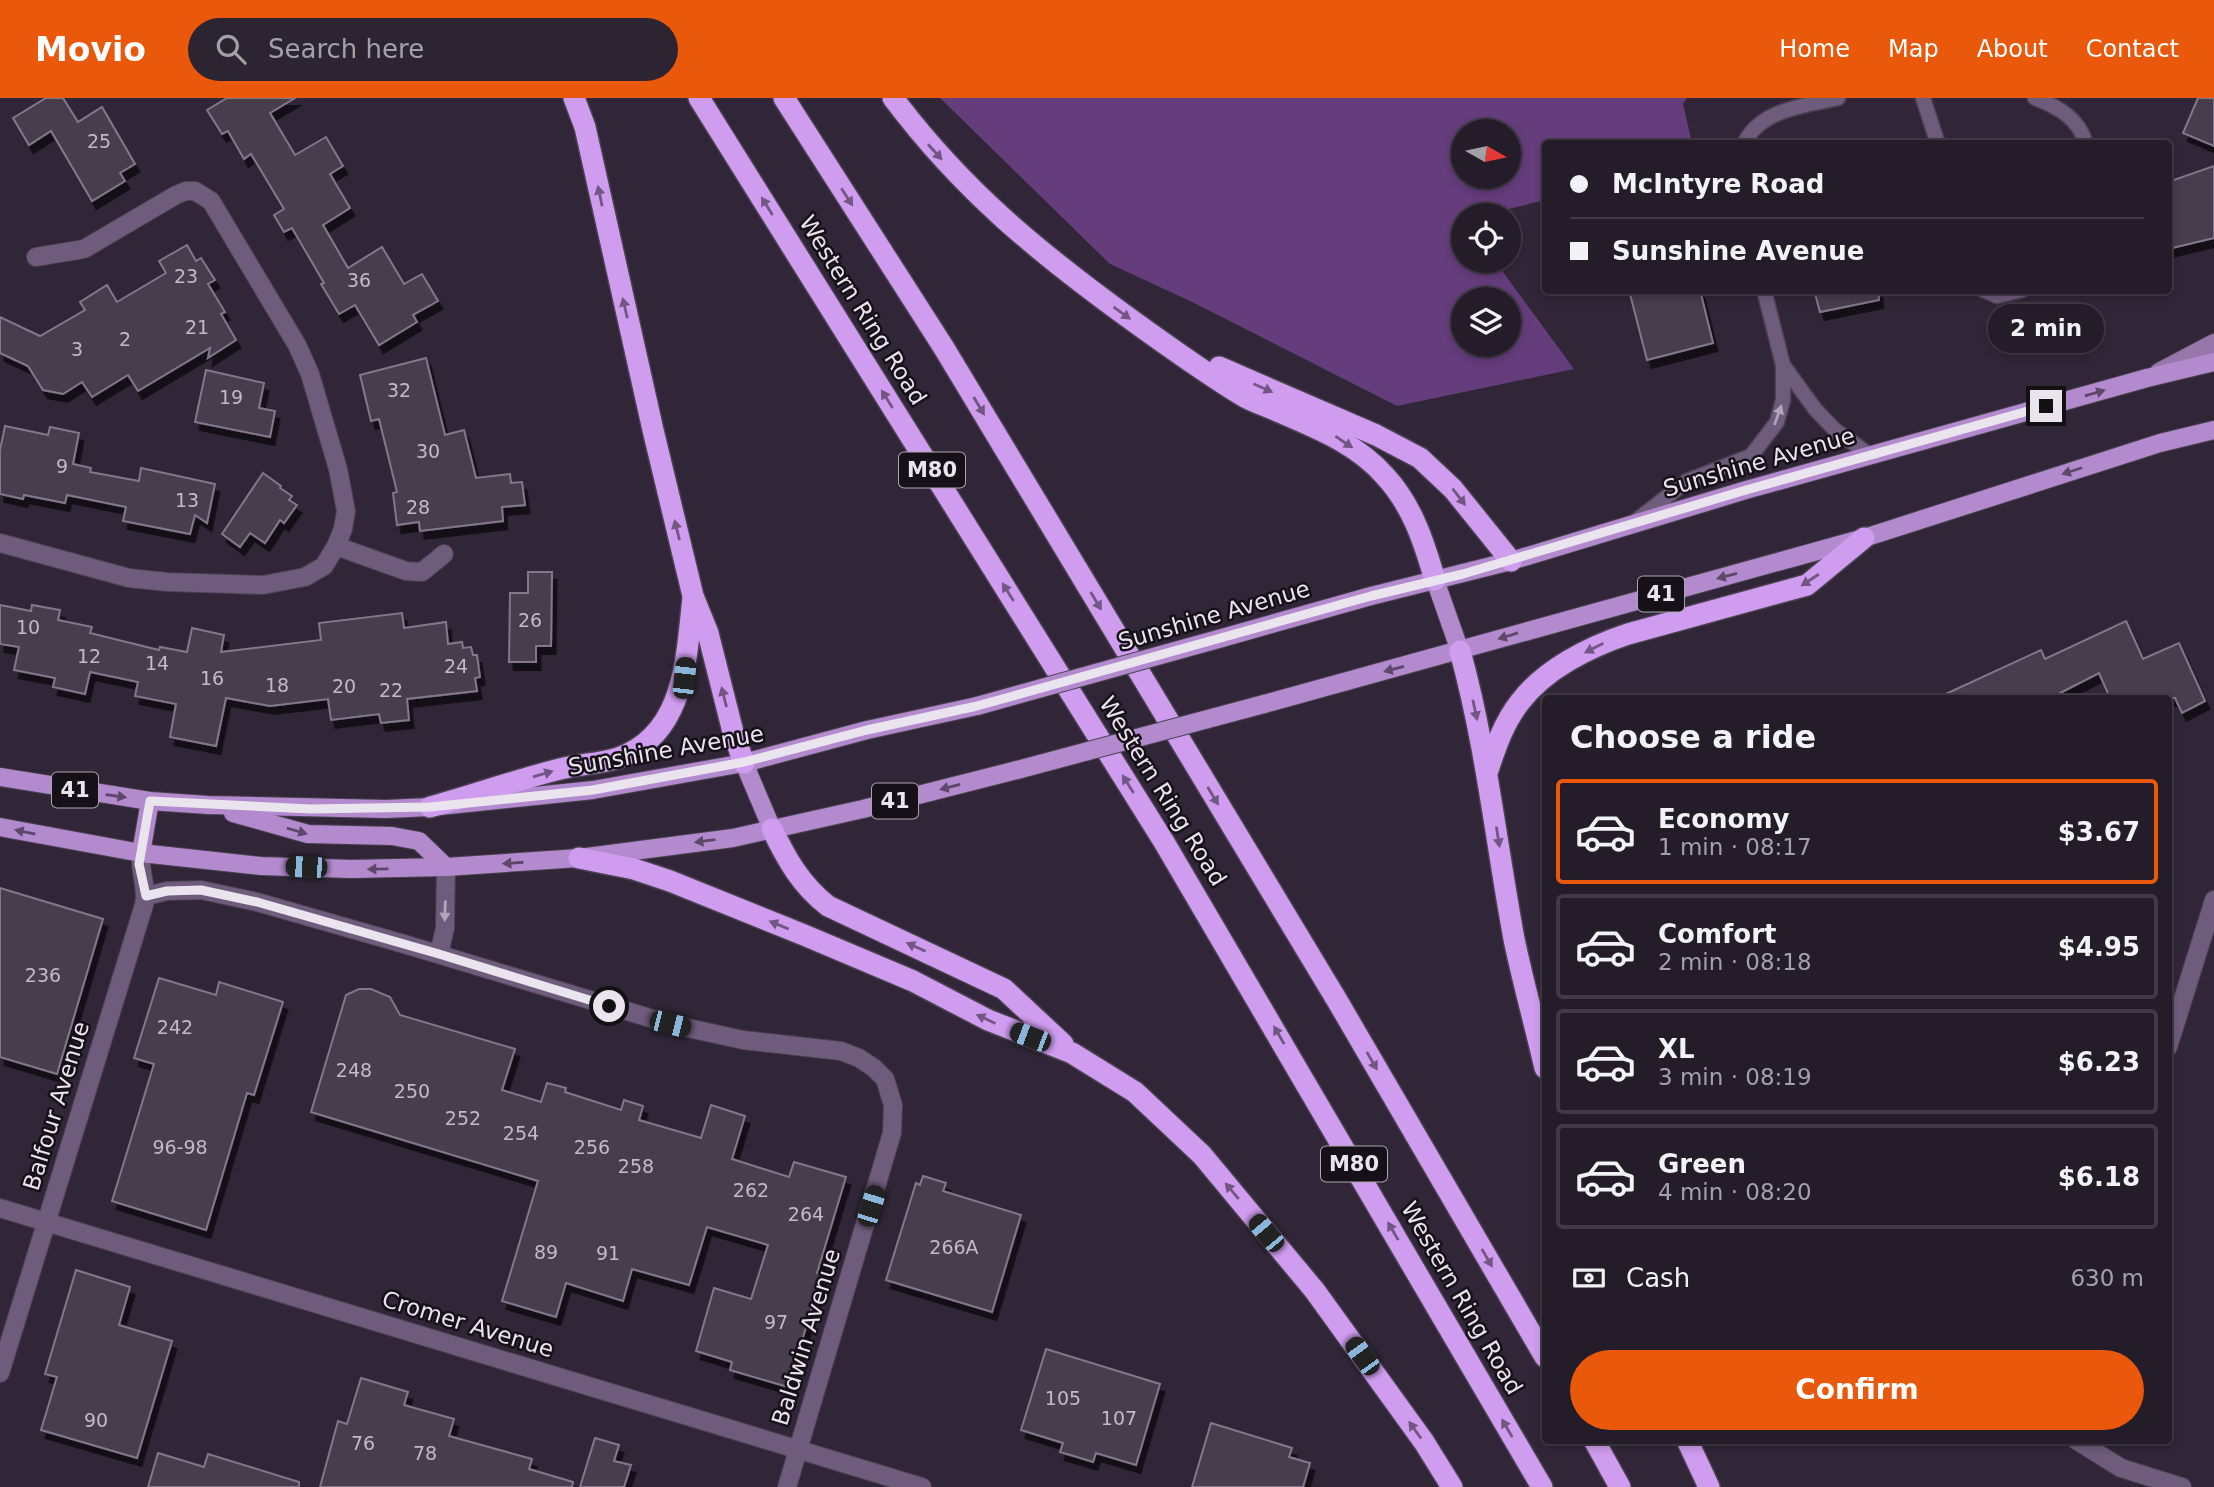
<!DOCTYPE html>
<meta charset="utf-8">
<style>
:root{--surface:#241c29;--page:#2c2531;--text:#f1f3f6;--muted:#a3a1a8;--line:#413a46;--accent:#ea580c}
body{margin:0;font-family:"DejaVu Sans",sans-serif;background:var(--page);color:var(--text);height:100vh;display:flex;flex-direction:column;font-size:26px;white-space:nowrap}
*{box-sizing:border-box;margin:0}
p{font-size:23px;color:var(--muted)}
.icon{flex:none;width:38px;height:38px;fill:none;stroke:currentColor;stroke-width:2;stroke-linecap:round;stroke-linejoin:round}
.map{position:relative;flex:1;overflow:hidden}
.sheet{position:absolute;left:1542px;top:597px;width:630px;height:749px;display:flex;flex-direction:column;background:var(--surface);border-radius:7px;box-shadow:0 4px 10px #0003,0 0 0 2px var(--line)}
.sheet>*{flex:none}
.guide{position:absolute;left:1542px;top:42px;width:630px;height:154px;border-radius:7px;box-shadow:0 4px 10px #0003,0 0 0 2px var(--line);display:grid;align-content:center;height:154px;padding:0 28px;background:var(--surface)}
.needle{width:46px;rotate:99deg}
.tools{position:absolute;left:1451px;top:21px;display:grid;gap:14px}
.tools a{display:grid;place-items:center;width:70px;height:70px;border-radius:50%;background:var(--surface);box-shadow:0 4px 10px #0003,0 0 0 2px var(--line);font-size:35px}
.end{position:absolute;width:32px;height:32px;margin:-16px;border:9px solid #eae4ef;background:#111;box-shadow:0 0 0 4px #111}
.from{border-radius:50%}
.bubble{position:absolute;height:49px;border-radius:24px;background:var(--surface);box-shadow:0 4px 10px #0003,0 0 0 2px var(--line);font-size:23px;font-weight:800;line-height:49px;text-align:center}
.car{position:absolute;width:21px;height:42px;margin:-21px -10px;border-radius:9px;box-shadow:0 0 5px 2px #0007;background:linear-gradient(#222 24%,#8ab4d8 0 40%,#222 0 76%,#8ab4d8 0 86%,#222 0)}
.guide b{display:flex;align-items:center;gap:24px;height:66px;font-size:26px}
.guide b+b{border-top:2px solid var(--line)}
.guide i{width:18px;height:18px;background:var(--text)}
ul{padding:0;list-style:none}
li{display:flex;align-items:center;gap:21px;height:105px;margin:0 14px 10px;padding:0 14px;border:4px solid var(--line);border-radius:7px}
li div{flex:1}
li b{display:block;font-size:26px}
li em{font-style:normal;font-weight:800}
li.on{border-color:var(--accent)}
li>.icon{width:63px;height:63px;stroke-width:1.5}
h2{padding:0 28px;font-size:32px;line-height:84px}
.pay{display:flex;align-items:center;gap:18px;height:77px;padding:0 28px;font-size:26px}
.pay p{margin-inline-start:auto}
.cta{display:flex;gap:14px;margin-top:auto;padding:14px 28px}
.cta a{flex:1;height:80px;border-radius:42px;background:var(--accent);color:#fff;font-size:28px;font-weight:800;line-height:80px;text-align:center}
header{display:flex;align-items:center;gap:42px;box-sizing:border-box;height:98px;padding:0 35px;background:var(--accent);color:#fff}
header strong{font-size:33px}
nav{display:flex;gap:38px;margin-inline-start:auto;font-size:24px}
.search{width:490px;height:63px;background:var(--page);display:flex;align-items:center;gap:18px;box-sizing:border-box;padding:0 24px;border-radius:38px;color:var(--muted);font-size:26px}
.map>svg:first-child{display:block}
.green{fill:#653c7c;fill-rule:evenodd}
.building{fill:#473c4e;stroke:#83778b;stroke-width:2;filter:url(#shadow)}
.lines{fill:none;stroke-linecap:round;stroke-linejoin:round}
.lane-casing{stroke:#4a4151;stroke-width:17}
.street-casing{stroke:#4a4151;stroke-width:20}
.secondary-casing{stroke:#4a4151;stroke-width:20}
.primary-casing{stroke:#4a4151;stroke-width:20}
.highway-casing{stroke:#4a4151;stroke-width:24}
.lane{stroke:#6f5b7c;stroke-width:14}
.street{stroke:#6f5b7c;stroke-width:18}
.secondary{stroke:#9676ab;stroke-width:18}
.primary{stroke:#b48ace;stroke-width:18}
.highway{stroke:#cf9cef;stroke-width:21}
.primary-bridge-casing{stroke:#4a4151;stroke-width:20;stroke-linecap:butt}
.primary-bridge{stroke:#b48ace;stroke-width:18}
.oneway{fill:#725684}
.oneway2{fill:#5d476a}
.oneway3{fill:#b3a6bb}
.route{stroke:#eae4ef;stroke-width:9}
.labels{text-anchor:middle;stroke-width:5;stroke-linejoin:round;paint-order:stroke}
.number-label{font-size:19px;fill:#c1bac7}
.shield{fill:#161119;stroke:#aaa5af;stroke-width:2}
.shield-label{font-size:21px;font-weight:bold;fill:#eae4ef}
.street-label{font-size:23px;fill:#eae4ef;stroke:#161119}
</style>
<header>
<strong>Movio</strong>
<div class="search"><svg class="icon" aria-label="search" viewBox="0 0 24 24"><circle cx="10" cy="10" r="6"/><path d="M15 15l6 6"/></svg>Search here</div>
<nav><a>Home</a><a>Map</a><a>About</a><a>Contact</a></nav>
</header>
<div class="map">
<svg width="2214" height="1389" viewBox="0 0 2214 1389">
<defs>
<filter id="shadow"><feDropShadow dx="4.5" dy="8" stdDeviation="0" flood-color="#0009"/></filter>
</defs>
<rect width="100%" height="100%" fill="#302637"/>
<path class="green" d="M940,0H1687L1683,6L1692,45L1545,46V102L1485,117H1463V163H1495L1574,271L1397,308L1190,203L1110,166ZM1463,33H1508V79H1463ZM1463,201H1508V247H1463Z"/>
<g class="building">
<path d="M46,0H63L78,24L102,9L135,66L120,75L125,83L92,103L51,33L29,47L13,20Z"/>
<path d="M227,0H295L270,15L295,57L326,39L343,68L330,76L350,110L323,127L348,170L382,149L404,186L422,176L438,203L413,217L417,224L379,247L355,207L339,216L321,186L324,185L292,130L284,134L274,117L284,111L251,56L244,61L228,33L222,36L207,12Z"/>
<path d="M2198,0H2214V48L2183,35Z"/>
<path d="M2214,68V140L2168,151V84Z"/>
<path d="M187,147L196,163L201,160L215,182L208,186L225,214L221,216L236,242L208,260L210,250L138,293L128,277L92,299L82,284L63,296L43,292L28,268L0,255V219L40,238L85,212L80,204L107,187L117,204L166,175L159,163Z"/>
<path d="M1629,192H1700L1713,245L1647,262Z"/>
<path d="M1814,192H1878L1879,202L1820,214Z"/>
<path d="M426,260L445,337L464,332L476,380L510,376L511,385L522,384L525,407L502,409L503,423L420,433L419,424L397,427L393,395L397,394L379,321L371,323L360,277Z"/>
<path d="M206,272L264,285L259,310L275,313L270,339L195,324Z"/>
<path d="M5,328L48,337L50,329L79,335L73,366L91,370L90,374L139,383L141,370L215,386L207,425L195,417L190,436L123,423L126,409L67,397L65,405L24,397L23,401L0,396V352Z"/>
<path d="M263,375L281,388L280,390L292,398L289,402L297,407L284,425L280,422L265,445L250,435L240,449L222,436Z"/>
<path d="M528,474H552L551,548H536V564H509L510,495H528Z"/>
<path d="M0,507L31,513L32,507L60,512L58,522L92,529L90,535L159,552L160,549L187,554L192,530L224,537L221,554L321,542L319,525L402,515L404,530L446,524L448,546L462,544L463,550L471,549L473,557H477L480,579L475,580L477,593L407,601L409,622L381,625L379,616L331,622L328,601L270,608L226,600L216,648L170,639L176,606L135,598L138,584L90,574L85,596L53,589L55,580L14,572L19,549L0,546Z"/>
<path d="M2126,523L2143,561L2179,545L2205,603L2182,615L2175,600H2110L2099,575L2060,595L2063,600H1937L2041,552L2045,561Z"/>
<path d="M0,790L103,821L57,976L0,959Z"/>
<path d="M159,880L216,897L219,884L283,904L254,997L247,995L206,1132L112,1103L154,966L134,960Z"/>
<path d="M359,891H371L390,899L400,917L515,951L502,992L541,1004L547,985L566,990L565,994L621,1012L624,1002L643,1008L639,1022L701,1040L711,1007L745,1018L732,1061L789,1079L794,1064L846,1079L817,1175L822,1176L788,1289L730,1272L732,1264L696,1253L714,1190L751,1201L768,1147L707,1129L689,1187L632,1171L623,1203L566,1185L556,1219L502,1203L538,1083L311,1014L346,897Z"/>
<path d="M923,1078L946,1085L943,1093L1021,1117L992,1214L886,1182L916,1085L920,1087Z"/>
<path d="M76,1172L130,1189L119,1227L172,1243L137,1360L41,1332L57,1279L45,1276Z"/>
<path d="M1046,1251L1160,1286L1136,1367L1096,1355L1093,1364L1077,1359L1060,1354L1063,1345L1021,1332Z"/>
<path d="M361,1280L408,1294L404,1307L454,1321L449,1338L532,1361L529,1371L573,1384L572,1389H320L338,1323L347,1326Z"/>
<path d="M1211,1325L1292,1350L1289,1359L1310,1365L1303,1389H1192Z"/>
<path d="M595,1340L619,1347L614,1363L631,1367L624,1389H580Z"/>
<path d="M158,1355L204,1369L208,1356L299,1384V1389H148Z"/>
</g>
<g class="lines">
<defs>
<g id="lane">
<path d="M1923,0L1938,46"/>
<path d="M2035,0C2058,9 2079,20 2086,46"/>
<path d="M1744,46C1760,11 1805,8 1838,0"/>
<path d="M1983,192L1997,198L2022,192"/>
<path d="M1783,267L1815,311L1835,332L1871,358"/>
<path d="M1637,422L1687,383L1751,358L1777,324L1783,302V267L1764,192"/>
</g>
<g id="street">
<path d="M0,445L129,480L167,484L263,487L305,479L324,468L336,448L343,431L346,413L338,371L310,276L297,247L211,103L195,93H186L176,97L84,151L36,159"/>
<path d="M336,448L406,473L422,474L444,456"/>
<path d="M146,798L167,793L201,792L257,804L404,846L670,926L743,942L841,953L859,960L874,970L885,981L893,1007L892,1035L787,1389"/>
<path d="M439,856L445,830L446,769"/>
<path d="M2168,949L2214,802"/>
<path d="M0,1110L922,1389"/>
<path d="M0,1275L144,807C148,790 139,773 141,755"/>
<path d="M2076,1342L2121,1370L2182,1389"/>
</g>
<path id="secondary" d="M2159,274L2214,245"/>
<g id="primary">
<path d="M1435,482L1460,553"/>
<path d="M1222,540L1371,498L1511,463L1746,392L2147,280L2214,264"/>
<path d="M1264,606L1864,440L2160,345L2214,332"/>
<path d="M744,665L772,731"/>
<path d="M0,679L150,703L208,707L386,711L430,709L593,692L744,665L867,632L977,608"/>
<path d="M233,715L308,736L392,738L419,743L446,769"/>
<path d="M0,729L141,755L261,768L351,771L446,769L579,760L733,740L863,711L1017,672"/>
<path d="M141,755L150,703"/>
</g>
<g id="highway">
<path d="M574,0L585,29L653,332L693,498L708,535L733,634L744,665"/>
<path d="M699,0L1164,744L1542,1389"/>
<path d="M784,0L944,250L1338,904L1545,1259"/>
<path d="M893,0C963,93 1039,155 1133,223C1169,249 1205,275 1243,298C1253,304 1266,308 1277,313C1316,330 1356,345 1385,378C1412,407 1424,444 1435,482"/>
<path d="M1219,269L1376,337L1420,360L1453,391L1511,463"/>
<path d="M1460,553C1486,647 1496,744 1514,841C1523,884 1535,927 1545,970"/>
<path d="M1488,672C1496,648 1504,624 1520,604C1545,571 1589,549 1628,536L1807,487L1864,440"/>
<path d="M430,709C473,697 516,682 560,671C579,666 599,666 618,660C686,636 686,559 693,500"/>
<path d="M772,731C787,762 801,787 828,808L1004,891L1063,946"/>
<path d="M579,760L634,771L670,783L804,837L913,883L988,922L1072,955L1135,994L1202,1057L1315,1193L1424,1344L1452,1389"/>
<path d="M1594,1342L1620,1389"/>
<path d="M1687,1342L1709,1389"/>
</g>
</defs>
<use href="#lane" class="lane-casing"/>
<use href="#street" class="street-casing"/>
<use href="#secondary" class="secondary-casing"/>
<use href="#primary" class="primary-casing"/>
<use href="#highway" class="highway-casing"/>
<use href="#lane" class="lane"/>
<use href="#street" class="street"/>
<use href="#secondary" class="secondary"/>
<use href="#primary" class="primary"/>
<use href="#highway" class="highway"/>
<defs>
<g id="primary-bridge">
<path d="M977,608L1222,540"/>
<path d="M1017,672L1264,606"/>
</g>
</defs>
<use href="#primary-bridge" class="primary-bridge-casing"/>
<use href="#primary-bridge" class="primary-bridge"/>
</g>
<defs><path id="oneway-solid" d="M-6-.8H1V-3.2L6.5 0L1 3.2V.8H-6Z" transform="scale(1.75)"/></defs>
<g class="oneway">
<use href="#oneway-solid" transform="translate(935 54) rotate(48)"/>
<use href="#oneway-solid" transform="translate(600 98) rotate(-102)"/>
<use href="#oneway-solid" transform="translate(847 99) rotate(57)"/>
<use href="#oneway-solid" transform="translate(767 108) rotate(-122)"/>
<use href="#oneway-solid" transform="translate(625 210) rotate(-103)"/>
<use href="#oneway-solid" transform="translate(1122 215) rotate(36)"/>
<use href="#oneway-solid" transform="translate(1263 290) rotate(24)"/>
<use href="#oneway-solid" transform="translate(887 301) rotate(-122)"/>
<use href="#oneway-solid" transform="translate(979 308) rotate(59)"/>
<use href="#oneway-solid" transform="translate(1344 344) rotate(34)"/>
<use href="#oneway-solid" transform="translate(1459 399) rotate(52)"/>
<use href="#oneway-solid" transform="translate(677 432) rotate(-104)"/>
<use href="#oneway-solid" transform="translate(1810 482) rotate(147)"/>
<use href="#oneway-solid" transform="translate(1008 494) rotate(-122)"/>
<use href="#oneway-solid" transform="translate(1096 503) rotate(59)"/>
<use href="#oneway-solid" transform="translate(1594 550) rotate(153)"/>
<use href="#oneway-solid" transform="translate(724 599) rotate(-104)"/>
<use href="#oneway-solid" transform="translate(1475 612) rotate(78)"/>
<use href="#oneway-solid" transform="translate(543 676) rotate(-16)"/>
<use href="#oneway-solid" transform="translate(1128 686) rotate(-122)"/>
<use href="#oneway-solid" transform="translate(1213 698) rotate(59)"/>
<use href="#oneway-solid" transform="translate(1498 739) rotate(81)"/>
<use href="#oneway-solid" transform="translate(779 827) rotate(-158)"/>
<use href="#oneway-solid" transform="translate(916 849) rotate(-156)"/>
<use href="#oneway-solid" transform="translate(986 921) rotate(-155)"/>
<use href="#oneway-solid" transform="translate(1279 937) rotate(-120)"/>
<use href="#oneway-solid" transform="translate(1372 963) rotate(60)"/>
<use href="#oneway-solid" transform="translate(1232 1093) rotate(-130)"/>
<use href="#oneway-solid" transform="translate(1393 1133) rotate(-120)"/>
<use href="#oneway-solid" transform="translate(1487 1160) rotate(60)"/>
<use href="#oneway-solid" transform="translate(1507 1330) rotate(-120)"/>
<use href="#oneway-solid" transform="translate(1415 1332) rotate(-126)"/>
</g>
<g class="oneway2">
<use href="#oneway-solid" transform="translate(2095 295) rotate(-16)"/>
<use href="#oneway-solid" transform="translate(2072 373) rotate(162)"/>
<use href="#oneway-solid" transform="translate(1727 478) rotate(165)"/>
<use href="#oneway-solid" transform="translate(1508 538) rotate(163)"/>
<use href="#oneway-solid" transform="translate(1394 571) rotate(165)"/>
<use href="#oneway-solid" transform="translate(950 689) rotate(166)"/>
<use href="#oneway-solid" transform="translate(116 698) rotate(8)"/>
<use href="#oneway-solid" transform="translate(297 733) rotate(16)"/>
<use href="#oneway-solid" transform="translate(25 734) rotate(-168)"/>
<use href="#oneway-solid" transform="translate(705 743) rotate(173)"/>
<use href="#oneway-solid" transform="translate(513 765) rotate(176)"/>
<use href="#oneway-solid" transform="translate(378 771) rotate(179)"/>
</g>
<g class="oneway3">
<use href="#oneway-solid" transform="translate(1778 317) rotate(-70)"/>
<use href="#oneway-solid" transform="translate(445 813) rotate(92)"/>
</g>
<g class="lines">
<path class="route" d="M609,908L439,856L257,804L201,792L167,793L146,798L139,766L150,703L311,711L430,709L593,692L744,664L867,632L977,608L1371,498L1463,476L1746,392L2046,308"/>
</g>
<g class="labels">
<g class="number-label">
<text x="99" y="50">25</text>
<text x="186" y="185">23</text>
<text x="359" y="189">36</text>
<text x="197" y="236">21</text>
<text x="125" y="248">2</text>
<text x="77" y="258">3</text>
<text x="399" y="299">32</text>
<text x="231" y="306">19</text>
<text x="428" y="360">30</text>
<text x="62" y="375">9</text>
<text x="187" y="409">13</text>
<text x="418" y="416">28</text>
<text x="530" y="529">26</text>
<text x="28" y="536">10</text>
<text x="89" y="565">12</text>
<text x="157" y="572">14</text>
<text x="456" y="575">24</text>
<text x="212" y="587">16</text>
<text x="277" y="594">18</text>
<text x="344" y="595">20</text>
<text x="391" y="599">22</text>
<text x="43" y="884">236</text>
<text x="175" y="936">242</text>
<text x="354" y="979">248</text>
<text x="412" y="1000">250</text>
<text x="463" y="1027">252</text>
<text x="521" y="1042">254</text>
<text x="180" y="1056">96-98</text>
<text x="592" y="1056">256</text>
<text x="636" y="1075">258</text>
<text x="751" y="1099">262</text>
<text x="806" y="1123">264</text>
<text x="954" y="1156">266A</text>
<text x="546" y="1161">89</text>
<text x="608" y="1162">91</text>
<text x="776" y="1231">97</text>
<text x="1063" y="1307">105</text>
<text x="1119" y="1327">107</text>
<text x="96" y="1329">90</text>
<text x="363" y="1352">76</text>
<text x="425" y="1362">78</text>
</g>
<g class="shield">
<rect x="899" y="354.5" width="66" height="35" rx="5"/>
<rect x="1638" y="478.5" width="46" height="35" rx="5"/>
<rect x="52" y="674.5" width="46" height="35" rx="5"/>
<rect x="872" y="685.5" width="46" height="35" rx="5"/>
<rect x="1321" y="1048.5" width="66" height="35" rx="5"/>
</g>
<g class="shield-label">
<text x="932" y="379">M80</text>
<text x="1661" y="503">41</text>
<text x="75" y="699">41</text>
<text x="895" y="710">41</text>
<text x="1354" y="1073">M80</text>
</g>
<g class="street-label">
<text transform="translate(863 212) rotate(58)" y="8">Western Ring Road</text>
<text transform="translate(1759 364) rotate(-16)" y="8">Sunshine Avenue</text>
<text transform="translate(1214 517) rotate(-16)" y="8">Sunshine Avenue</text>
<text transform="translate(666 652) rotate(-10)" y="8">Sunshine Avenue</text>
<text transform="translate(1163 693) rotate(58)" y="8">Western Ring Road</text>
<text transform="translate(56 1008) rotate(-73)" y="8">Balfour Avenue</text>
<text transform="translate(1462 1200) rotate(60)" y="8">Western Ring Road</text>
<text transform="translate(468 1226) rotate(17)" y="8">Cromer Avenue</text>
<text transform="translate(806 1239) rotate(-73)" y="8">Baldwin Avenue</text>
</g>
</g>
</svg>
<div class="tools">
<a><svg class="needle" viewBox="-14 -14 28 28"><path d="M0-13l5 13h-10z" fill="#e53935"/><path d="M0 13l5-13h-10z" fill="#a3a1a8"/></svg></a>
<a><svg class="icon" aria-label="locate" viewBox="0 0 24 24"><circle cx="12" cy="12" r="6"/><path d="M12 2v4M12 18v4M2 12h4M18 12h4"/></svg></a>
<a><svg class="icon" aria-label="layers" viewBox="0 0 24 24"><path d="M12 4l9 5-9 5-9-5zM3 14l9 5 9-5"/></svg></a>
</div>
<i class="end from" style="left:609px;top:908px"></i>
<i class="end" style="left:2046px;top:308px"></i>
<div class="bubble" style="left:1988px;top:206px;width:116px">2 min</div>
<i class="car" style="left:684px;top:580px;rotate:6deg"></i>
<i class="car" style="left:306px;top:769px;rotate:272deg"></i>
<i class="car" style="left:670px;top:926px;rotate:104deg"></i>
<i class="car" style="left:1030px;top:939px;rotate:291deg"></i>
<i class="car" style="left:871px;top:1108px;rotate:17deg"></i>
<i class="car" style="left:1266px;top:1135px;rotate:320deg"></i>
<i class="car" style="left:1362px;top:1258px;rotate:324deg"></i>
<div class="guide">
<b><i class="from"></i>McIntyre Road</b>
<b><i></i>Sunshine Avenue</b>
</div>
<section class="sheet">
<h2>Choose a ride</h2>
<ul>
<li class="on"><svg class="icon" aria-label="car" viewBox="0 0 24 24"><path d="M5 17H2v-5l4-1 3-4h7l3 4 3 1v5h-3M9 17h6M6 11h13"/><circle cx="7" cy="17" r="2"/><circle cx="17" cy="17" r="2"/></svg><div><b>Economy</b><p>1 min · 08:17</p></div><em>$3.67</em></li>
<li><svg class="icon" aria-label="car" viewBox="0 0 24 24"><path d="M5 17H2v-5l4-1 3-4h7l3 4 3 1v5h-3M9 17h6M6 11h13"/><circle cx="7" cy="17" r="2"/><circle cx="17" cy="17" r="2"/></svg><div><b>Comfort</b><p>2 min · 08:18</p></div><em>$4.95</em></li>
<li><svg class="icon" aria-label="car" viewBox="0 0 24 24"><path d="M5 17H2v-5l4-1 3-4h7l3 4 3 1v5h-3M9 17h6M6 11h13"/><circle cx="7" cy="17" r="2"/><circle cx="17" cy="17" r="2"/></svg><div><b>XL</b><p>3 min · 08:19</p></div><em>$6.23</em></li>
<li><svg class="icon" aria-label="car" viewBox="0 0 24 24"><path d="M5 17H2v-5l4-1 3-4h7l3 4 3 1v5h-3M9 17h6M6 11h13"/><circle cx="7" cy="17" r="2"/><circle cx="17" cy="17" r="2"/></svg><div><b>Green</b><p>4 min · 08:20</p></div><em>$6.18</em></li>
</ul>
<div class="pay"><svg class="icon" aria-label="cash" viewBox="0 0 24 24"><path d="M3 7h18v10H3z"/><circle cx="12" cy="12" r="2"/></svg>Cash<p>630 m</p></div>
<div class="cta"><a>Confirm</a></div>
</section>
</div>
